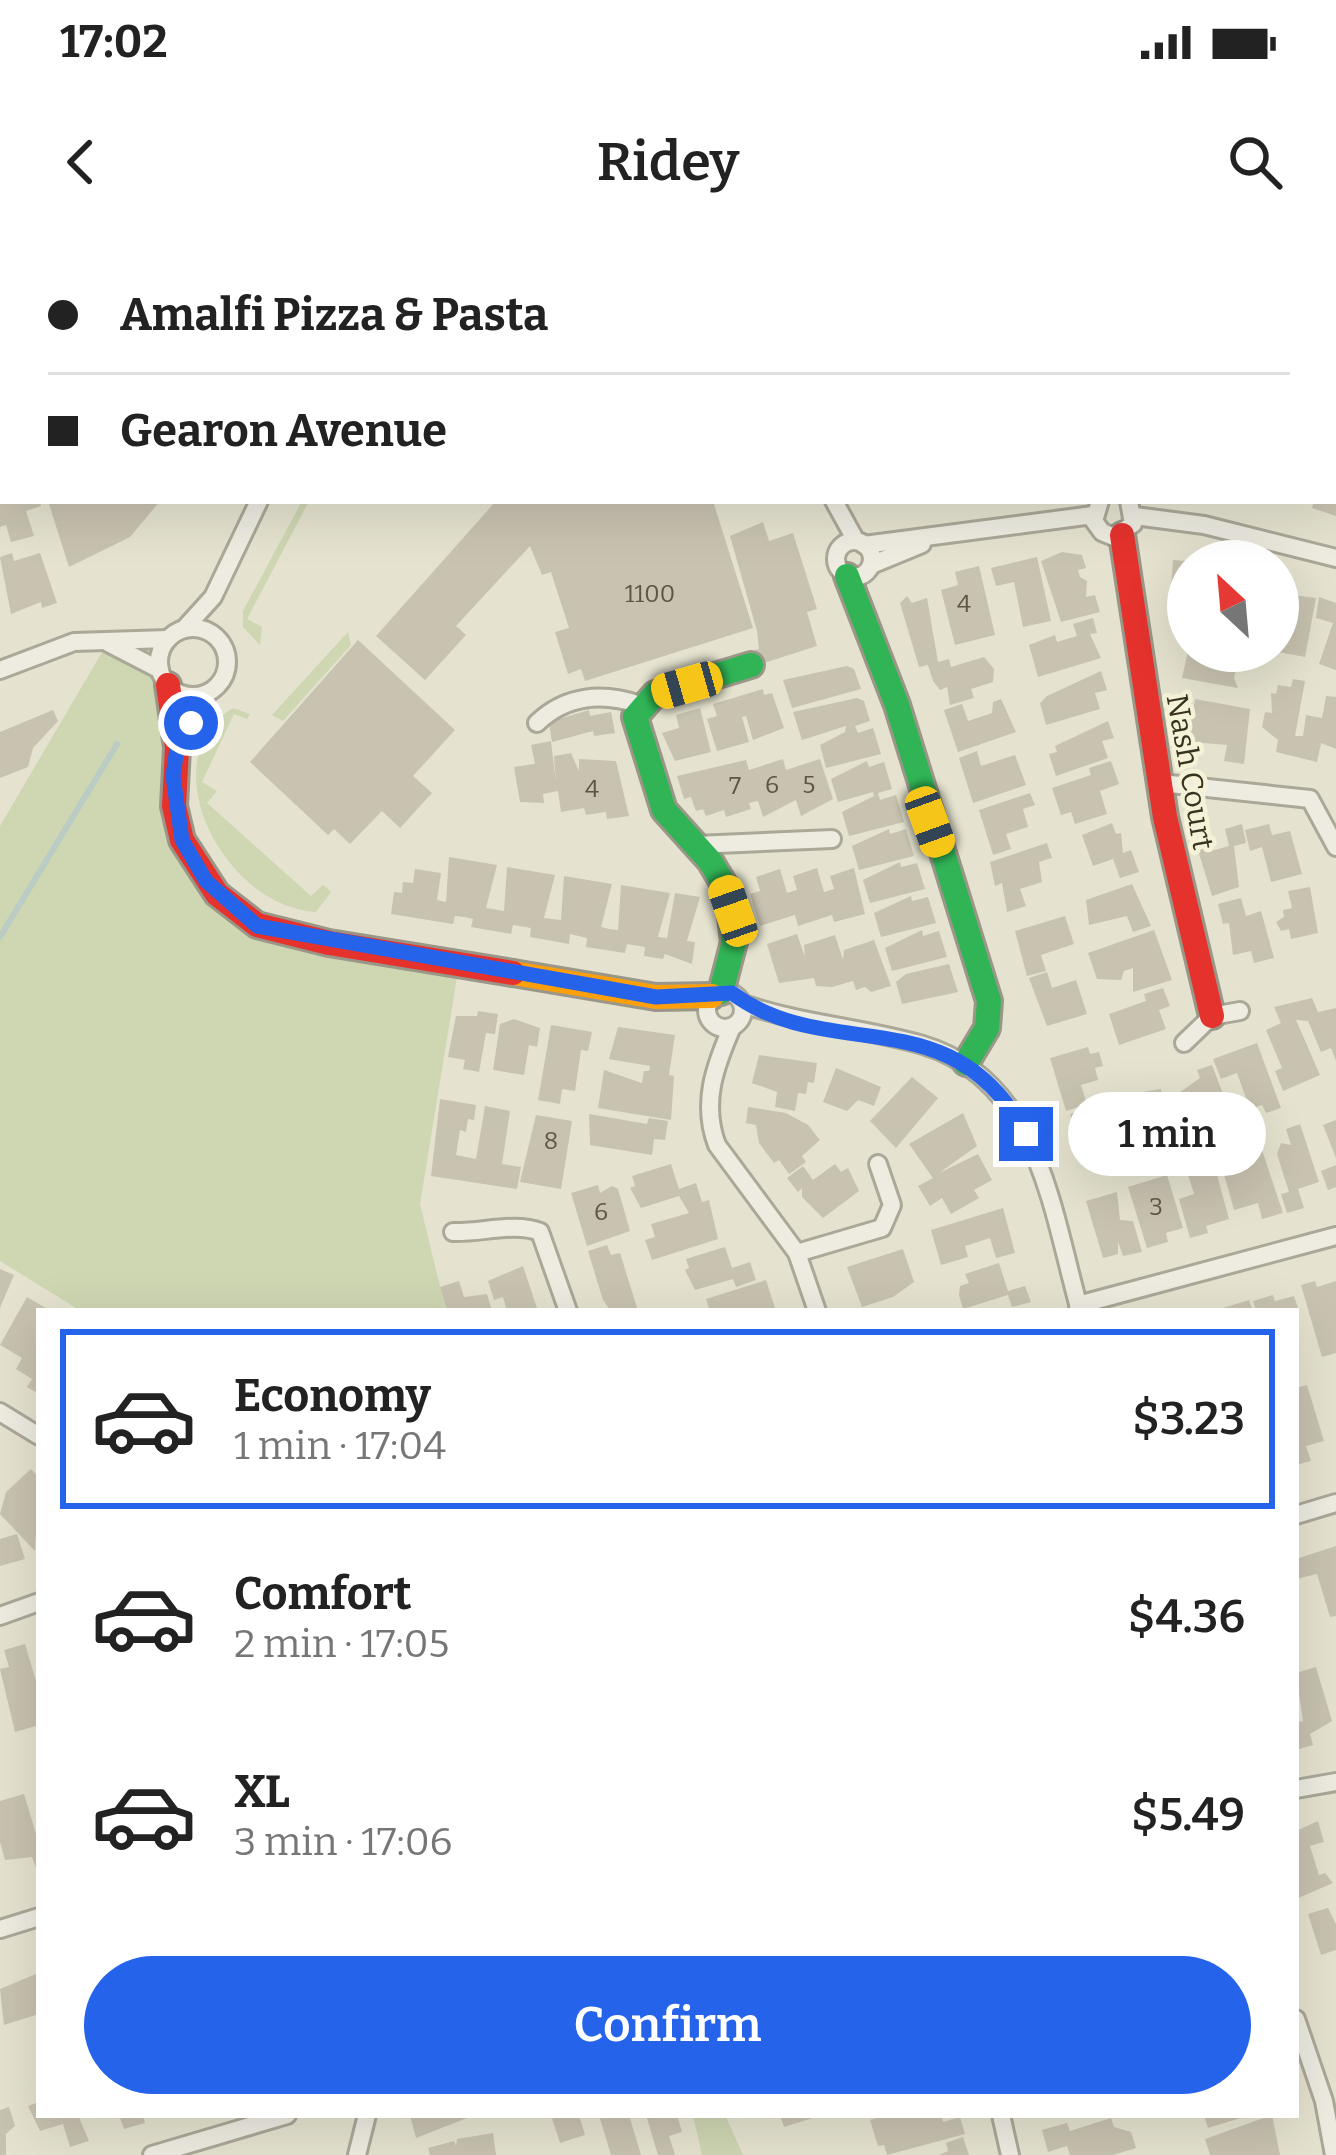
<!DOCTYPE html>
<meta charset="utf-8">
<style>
:root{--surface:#fff;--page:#f6f6f6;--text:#222;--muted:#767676;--line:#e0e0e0;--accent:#2563eb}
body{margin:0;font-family:Bitter,serif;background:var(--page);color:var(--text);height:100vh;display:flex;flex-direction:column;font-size:45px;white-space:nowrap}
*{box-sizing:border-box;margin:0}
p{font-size:39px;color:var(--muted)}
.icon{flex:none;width:66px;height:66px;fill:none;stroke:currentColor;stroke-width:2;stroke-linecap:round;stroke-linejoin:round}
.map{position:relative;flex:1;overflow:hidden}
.panel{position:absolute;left:36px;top:1068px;width:1263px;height:810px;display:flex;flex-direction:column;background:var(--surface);border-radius:0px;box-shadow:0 12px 48px #0002}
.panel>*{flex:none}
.banner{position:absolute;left:0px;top:0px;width:1338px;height:264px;box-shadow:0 12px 48px #0002;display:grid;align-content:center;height:264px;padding:0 48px;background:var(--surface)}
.needle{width:78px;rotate:334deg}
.fabs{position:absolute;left:1167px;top:300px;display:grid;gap:24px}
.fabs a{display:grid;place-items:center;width:132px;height:132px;border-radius:50%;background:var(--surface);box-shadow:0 12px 48px #0002;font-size:60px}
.end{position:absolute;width:54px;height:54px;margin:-27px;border:15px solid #2563eb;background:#fff;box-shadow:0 0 0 6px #fff}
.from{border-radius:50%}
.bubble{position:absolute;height:84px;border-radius:42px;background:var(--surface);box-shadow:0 12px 48px #0002;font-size:39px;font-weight:600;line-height:84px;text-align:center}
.car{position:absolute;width:36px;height:72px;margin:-36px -18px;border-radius:15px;box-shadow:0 0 9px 3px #0007;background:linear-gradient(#f5c518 24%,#345 0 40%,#f5c518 0 76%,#345 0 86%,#f5c518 0)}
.banner b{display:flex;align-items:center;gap:42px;height:114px;font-size:45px}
.banner b+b{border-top:3px solid var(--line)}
.banner i{width:30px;height:30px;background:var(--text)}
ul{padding:21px 0 0;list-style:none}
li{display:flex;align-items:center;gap:36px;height:180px;margin:0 24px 18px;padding:0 24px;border:6px solid transparent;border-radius:0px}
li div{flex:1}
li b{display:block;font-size:45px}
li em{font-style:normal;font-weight:600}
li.selected{border-color:var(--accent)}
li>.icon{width:108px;height:108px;stroke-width:1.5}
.cta{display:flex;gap:24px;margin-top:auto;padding:24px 48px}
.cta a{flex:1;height:138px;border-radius:72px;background:var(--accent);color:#fff;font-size:48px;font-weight:600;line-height:138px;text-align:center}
.status{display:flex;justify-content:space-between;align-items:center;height:84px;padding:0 60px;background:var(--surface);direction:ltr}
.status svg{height:33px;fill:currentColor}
header{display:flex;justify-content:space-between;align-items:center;height:156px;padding:0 48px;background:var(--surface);font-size:54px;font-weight:600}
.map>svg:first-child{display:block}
.green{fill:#ced6b2}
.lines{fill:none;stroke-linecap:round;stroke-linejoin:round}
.stream{stroke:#baccc4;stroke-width:6}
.building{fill:#c8c2b0}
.street-casing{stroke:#aba898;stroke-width:22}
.fast-casing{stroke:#9a9788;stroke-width:30}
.slow-casing{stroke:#9a9788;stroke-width:30}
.jam-casing{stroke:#9a9788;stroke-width:30}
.street{stroke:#eeece1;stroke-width:16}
.fast{stroke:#30b455;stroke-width:24}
.slow{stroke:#ff9f0a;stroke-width:24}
.jam{stroke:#e5322d;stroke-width:24}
.route{stroke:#2563eb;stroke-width:15}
.labels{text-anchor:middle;stroke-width:9;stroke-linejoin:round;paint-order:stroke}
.number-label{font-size:24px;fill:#5e5644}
.street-label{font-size:30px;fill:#3a3220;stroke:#f5f3d7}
</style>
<div class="status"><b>17:02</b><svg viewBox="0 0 49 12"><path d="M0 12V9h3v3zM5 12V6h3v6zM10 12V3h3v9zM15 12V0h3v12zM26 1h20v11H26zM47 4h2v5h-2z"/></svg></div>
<header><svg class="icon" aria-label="back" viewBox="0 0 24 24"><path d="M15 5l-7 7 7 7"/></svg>Ridey<svg class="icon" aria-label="search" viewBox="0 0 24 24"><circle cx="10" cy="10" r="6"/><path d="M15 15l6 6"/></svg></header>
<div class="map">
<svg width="1336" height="1915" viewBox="0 0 1336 1915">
<rect width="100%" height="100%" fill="#e5e3cf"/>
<g class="green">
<path d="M302,261H309L247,379L262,387L260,405L243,387V371Z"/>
<path d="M348,392L351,405L283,481L272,475Z"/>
<path d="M108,402L160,430L174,566L241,674L459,725L420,964L446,1071H81L0,1021V586Z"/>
<path d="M233,468L250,474L247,479L234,474L202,542L217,551L207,563L311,656L323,645L331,652L316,672C224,667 148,520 233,468Z"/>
<path d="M693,1875H725L743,1915H702Z"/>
</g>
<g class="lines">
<path class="stream" d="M0,697L117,504"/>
</g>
<g class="building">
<path d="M0,261H40L41,266L26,271L34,296L11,302L6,285L0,287Z"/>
<path d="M48,261H160L130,297L69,327Z"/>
<path d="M496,261H713L753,388L585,441L581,429L568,434L555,392L569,388L551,332L542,335L530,306L456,386L466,395L425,440L376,396Z"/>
<path d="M1314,261H1336V276L1312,268Z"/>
<path d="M763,282L769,301L793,293L817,369L807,372L817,406L767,422H759L755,410L759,409L757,391L730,296Z"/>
<path d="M1062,312L1082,315L1086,328L1078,330L1080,337L1087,341L1086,357L1095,355L1100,372L1061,382L1041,321Z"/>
<path d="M12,313L14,321L40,313L57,363L42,368L41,362L11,374L0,317Z"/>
<path d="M1037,317L1051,381L1023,387L1014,342L996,346L991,328Z"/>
<path d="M1173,320L1188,321V379L1169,378Z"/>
<path d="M979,326L995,395L955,405L941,350L958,345L955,332Z"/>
<path d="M1278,353L1316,358L1305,417L1278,412Z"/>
<path d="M907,356L912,363L927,358L938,422L949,419L951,427L984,417L994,429L993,442L971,449L974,458L950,465L947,447L940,450L933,441L928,425L919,427L900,363Z"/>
<path d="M1319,357L1336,363V430L1319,424L1333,383L1316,378Z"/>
<path d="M1093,378L1097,393L1090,394L1101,418L1038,437L1029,405L1055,395L1057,402L1077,396L1073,384Z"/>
<path d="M358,400L455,490L413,536L432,553L400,588L382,571L350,604L334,589L328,595L250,522Z"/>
<path d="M1188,411L1238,420L1234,438L1238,448L1182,438Z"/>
<path d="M847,426L854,429L861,449L792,468L783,440Z"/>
<path d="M1101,431L1107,450L1095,453L1100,469L1046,485L1040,463L1047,456Z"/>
<path d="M1293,439L1305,441L1295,496H1303L1306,475L1322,478L1326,456L1336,457V509L1321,503L1317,522L1276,512L1278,500L1262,487L1265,472L1272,473L1271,453L1276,454L1278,445L1291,447Z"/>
<path d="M763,449L764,455L772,453L784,488L753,500L746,476L742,477L749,502L717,511L707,479L717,476L713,464Z"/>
<path d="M857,458L864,461L870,481L855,486L858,493L873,488L881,514L826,528L820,505L845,492L846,486L802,500L793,472Z"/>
<path d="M1001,459L1016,492L958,512L944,470L962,464L968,481L992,473L993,462Z"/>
<path d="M1195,459L1250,469L1244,524L1224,521L1227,505L1192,502L1188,497Z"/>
<path d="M700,468L711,512L675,521L662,493L679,488L676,475Z"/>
<path d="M53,470L58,481L33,508L28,527L0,538V492Z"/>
<path d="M589,470L590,476L611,472L615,493L594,496L593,491L552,502L549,482Z"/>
<path d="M1108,481L1114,498L1102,501L1108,518L1056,536L1049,514L1057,512L1055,506Z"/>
<path d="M551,501L556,543L554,516L571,513L579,531V519L616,521L629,576L607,579L606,572L586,575L584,568L561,572L558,551L543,554L544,563L520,562L514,527L535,524L531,505Z"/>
<path d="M977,511L981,526L1015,515L1026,545L973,563L959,518Z"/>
<path d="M783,519L786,530L820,519L833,559L801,576L796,560L763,577L758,561L749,563L751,569L726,577L724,570L706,576L703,569L696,571L691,557L684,559L677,536L746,520L749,530Z"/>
<path d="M867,521L869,527L884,522L892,549L878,553L880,560L896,555L904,582L849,596L842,572L874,556L873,552L838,562L831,539Z"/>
<path d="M1111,521L1119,544L1100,551L1107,574L1075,584L1071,572L1061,575L1052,548L1091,535L1089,528Z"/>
<path d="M1030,553L1035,565L1023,569L1028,587L1006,594L1011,609L993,615L979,570Z"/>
<path d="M1112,583L1116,594L1121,593L1123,613L1131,610L1139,632L1120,638L1113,619L1093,626L1082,595Z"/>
<path d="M1242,584L1246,603L1234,606L1239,647L1212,656L1198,610L1202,604L1215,610L1229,606L1225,589Z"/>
<path d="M1269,584L1272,595L1290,591L1302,634L1271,642L1262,607L1250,611L1245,590Z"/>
<path d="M889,589L890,594L906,589L914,616L859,630L852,606Z"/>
<path d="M1047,603L1052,618L1039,622L1042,642L1020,649L1026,666L1007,672L1002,643L995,646L990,622Z"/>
<path d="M449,617L497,625L486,668L504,671L507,627L555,635L544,678L561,680L564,636L612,644L601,687L609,689L618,690L621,645L670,653L658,697L667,698L675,653L700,657L687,701L695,702L692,724L665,714L663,719L644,716L645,707L627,704L625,713L586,707L587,698L570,694L569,704L530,697L531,688L513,685L511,694L471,687L473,679L464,677L455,676L453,684L391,674L394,652L402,653L403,642L413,643L415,629L441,633L437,660L446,662Z"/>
<path d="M900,622L901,627L917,623L925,649L870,663L863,640Z"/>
<path d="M817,628L824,652L834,649L830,636L854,628L865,674L834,682L832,675L798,686L795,675L760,686L750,654L760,651L756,637L780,629L787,653L797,650L793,636Z"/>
<path d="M1132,644L1151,686L1133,692L1127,676L1089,685L1086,660Z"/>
<path d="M1310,647L1318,693L1291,699L1289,689L1281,691L1276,682L1284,677L1283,670L1292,668L1288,651Z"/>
<path d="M911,656L912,661L928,657L936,683L881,697L874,673Z"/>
<path d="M1241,658L1246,676L1261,671L1274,718L1254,723L1251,711L1233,715L1229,683L1223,684L1218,664Z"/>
<path d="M1065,676L1074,704L1041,715L1046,731L1027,736L1015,691Z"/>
<path d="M922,690L923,696L939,691L947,717L892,731L885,708Z"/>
<path d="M1154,690L1172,740L1133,752V728L1124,731L1121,740L1097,739L1088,713Z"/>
<path d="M797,694L805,717L804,705L835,695L843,720L844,710L874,700L891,746L871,752L865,747L856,750L853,741L832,747L816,746L814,738L779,743L767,704Z"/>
<path d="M949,724L958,752L902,764L896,742L906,734Z"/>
<path d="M1047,732L1052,748L1076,740L1087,774L1047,786L1029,738Z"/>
<path d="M1163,748L1170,766L1159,770L1166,789L1119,805L1109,774L1146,761L1144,754Z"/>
<path d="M1312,758L1318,772L1336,768V821L1331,808L1321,812L1308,781L1296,780L1320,835L1283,851L1275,831L1282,828L1266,790L1281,783L1274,767Z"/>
<path d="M478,771L498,774L495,794L486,793L479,832L463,829L465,820L448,817L456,776H477Z"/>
<path d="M514,779L540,788L537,807L529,805L524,835L493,830L500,784Z"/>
<path d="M551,785L592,792L588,811L581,810L575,851L562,849L560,864L538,860Z"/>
<path d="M618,787L675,795L669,835L674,836L671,880L598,868L604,830L642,843L644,831H649L650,826L609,819Z"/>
<path d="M1257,803L1281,868L1266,873L1262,865L1250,869L1237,833L1221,839L1213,819Z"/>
<path d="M1088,807L1090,814L1099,812L1103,826L1095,828L1098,840L1081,845L1087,864L1066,871L1050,818Z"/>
<path d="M759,815L817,823L814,843L808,842L806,854L798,853L795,871L775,867L777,852L752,843Z"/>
<path d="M1212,825L1231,875L1195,889L1190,875L1172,881L1169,860L1200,838L1197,830Z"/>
<path d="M836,828L881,847L874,866L858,860L847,871L823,862Z"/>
<path d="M912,837L938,858L896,908L870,881Z"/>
<path d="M1161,849L1171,911L1146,915L1136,853Z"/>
<path d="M440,859L476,865L474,880L468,879L466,892L460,890L456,915L476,919L485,866L510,871L502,924L521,927L517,949L431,936Z"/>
<path d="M1111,862L1115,896L1101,900L1106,916L1085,923L1070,874Z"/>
<path d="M748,867L786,873L808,885L820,900L802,916L806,922L789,934L779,920L774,923L759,903L756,885L746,883Z"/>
<path d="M963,873L977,906L939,933L978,914L992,940L974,950L979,958L951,974L942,958L930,966L918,946L933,938L909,904Z"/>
<path d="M589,874L647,884L649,878L668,881L665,900L654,899L652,915L590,905Z"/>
<path d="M536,875L572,881L561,949L520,942Z"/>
<path d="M1336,880V918L1323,885Z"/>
<path d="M1300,884L1319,942L1298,949L1304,968L1287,973L1281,954L1289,952L1277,914L1281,903L1291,905L1286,889Z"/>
<path d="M1259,901L1283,973L1262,979L1258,963L1234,970L1218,913Z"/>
<path d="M1213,920L1229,979L1206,986L1208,993L1190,998L1179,959L1194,954L1186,928Z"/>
<path d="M671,924L679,949L696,943L702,962L709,960L718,999L652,1020L645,1000L655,997L651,984L689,973L679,956L641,968L630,948L635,946L632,936Z"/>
<path d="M835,924L841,932L848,928L859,951L823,978L802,957V948L798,952L787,938L803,926L813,940Z"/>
<path d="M1336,925V947L1328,950L1321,931Z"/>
<path d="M1167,935L1183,988L1166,993L1168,1002L1147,1008L1128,947Z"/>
<path d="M598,945L600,953L612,946L618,949L630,991L587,1006L571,953Z"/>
<path d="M1117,952L1120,980L1133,981L1142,1012L1123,1016L1118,1002V1014L1103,1018L1086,961Z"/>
<path d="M1003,968L1015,1013L996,1018L990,998L965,1006L968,1017L941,1025L931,990Z"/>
<path d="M607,1005L611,1015L620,1013L638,1071H611L603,1060L588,1011Z"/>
<path d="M725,1007L732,1028L750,1022L756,1040L736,1047L733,1039L695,1050L685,1030L689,1028L686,1019Z"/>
<path d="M903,1009L914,1042L893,1057L862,1067L847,1027Z"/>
<path d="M999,1023L1008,1051L1025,1046L1031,1062L1012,1067L1008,1055L963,1069L959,1055L960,1046L969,1043L965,1034Z"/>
<path d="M523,1026L538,1071H507L503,1057L494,1060L488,1041Z"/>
<path d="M0,1029L14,1035L0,1068Z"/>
<path d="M766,1040L776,1071H710L706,1059Z"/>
<path d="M459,1041L464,1057L487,1054L492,1071L446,1068L440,1047Z"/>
<path d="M1315,1041L1317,1047L1336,1041V1113L1322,1117L1301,1045Z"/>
<path d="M1273,1055L1275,1061L1294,1056L1299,1071H1256L1253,1061Z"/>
<path d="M27,1057L51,1071H39V1154L27,1147L32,1139L16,1129L22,1118L0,1105Z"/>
<path d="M1249,1060L1253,1071H1216V1070Z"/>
<path d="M1307,1145L1324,1201L1306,1206L1311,1221L1296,1225V1148Z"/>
<path d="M31,1229L39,1238L35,1311L0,1274L6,1252Z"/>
<path d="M17,1294L25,1319L0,1326V1299Z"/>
<path d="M1336,1306V1376L1330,1377L1317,1334L1296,1339V1319Z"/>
<path d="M25,1404L39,1451V1485L15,1492L0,1429L9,1427L4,1410Z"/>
<path d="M1316,1427L1332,1481L1310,1494L1313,1505L1296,1510V1483L1303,1481L1296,1433Z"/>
<path d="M24,1554L39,1604V1636L32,1617L5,1620L0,1602V1561Z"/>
<path d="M1318,1581L1324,1602L1310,1606L1319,1635L1325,1633L1333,1643L1296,1659V1591Z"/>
<path d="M1328,1668L1336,1684V1710L1321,1715L1308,1674Z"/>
<path d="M38,1733L39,1774L4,1785L0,1749Z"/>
<path d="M39,1862V1875H78L89,1901L70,1907L63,1884L40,1891L28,1866Z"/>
<path d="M9,1867L15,1886L6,1894V1915H0V1870Z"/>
<path d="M119,1875H143L145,1883L124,1889Z"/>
<path d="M410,1875H472V1876L416,1898Z"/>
<path d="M551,1875H579L585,1895L560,1903Z"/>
<path d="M599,1875H629L641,1915H611Z"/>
<path d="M646,1875H677L682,1892L669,1896L675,1915H658Z"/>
<path d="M780,1875H819V1876L784,1887Z"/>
<path d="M886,1875H941L943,1882L960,1877L965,1894L887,1915L884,1905L878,1906L870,1880Z"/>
<path d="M1204,1875H1247V1876L1208,1888Z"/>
<path d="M1272,1875L1280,1915H1210L1205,1899Z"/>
<path d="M1111,1878L1114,1887L1131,1892L1136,1908L1113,1915H1070L1067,1906L1048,1912L1042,1890L1067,1883L1070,1891Z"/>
<path d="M493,1893L496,1915H430L428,1908L454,1901L456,1906L457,1899Z"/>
<path d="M963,1897L969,1915H939L948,1911L946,1903Z"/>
</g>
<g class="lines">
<defs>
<g id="street">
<path d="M257,0L258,3"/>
<path d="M293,0L294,3"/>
<path d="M739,0L740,3"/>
<path d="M1041,0L1042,3"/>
<path d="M197,3L200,0"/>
<path d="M1140,3L1150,0"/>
<path d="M834,261L856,301"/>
<path d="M1100,261L1094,281L1102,292L1114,297L1133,284L1129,261"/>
<path d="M1135,276L1204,285L1336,318"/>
<circle cx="854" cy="319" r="18"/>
<path d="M864,305L1093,275"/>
<path d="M871,325L922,304"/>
<circle cx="193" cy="422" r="34"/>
<path d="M184,389L213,357L259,261"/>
<path d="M108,403L160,430"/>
<path d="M0,430L74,402L168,399"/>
<path d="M537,483C566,455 603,452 640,465"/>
<path d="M177,508L208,453"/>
<path d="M1161,543L1310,559L1336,607"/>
<path d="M696,605L832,599"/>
<circle cx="725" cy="770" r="18"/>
<path d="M743,764C802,784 864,788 923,805C1039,840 1052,972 1080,1071"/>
<path d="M732,787C715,826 701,863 717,905L797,1013L817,1071"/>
<path d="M1184,803L1212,776L1240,771"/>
<path d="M453,992C481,993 516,982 540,992L568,1071"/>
<path d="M797,1013L882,988L892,965L878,924"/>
<path d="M1078,1065L1336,996"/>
<path d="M0,1172L39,1196"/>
<path d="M1296,1275L1336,1263"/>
<path d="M0,1376L39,1362"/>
<path d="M1296,1549L1336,1542"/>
<path d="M0,1689L39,1677"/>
<path d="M1296,1779L1324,1861L1334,1915"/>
<path d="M1001,1875L1010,1915"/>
<path d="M152,1915L287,1875"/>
<path d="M357,1915L367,1875"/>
</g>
<g id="fast">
<path d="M313,3L323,0"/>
<path d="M847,336L897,465L989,761L987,788L966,823"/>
<path d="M721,752L734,702L728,651L710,621L664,570L635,477L655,454L751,425"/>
</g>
<g id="slow">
<path d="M0,99L3,98"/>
<path d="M0,142L3,141"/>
<path d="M513,733L656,757L712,756"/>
</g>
<g id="jam">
<path d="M450,3L459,0"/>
<path d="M1122,295L1165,577L1212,776"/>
<path d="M168,445L177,508L174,566L182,600L217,654L257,685L329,703L513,733"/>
</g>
</defs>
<use href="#street" class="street-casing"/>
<use href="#fast" class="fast-casing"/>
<use href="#slow" class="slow-casing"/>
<use href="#jam" class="jam-casing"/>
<use href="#street" class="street"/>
<use href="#fast" class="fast"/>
<use href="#slow" class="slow"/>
<use href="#jam" class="jam"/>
</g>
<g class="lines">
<path class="route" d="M191,483L177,508L173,536L182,600L206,641L257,686L656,757L732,753C830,826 951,755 1026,894"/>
</g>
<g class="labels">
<g class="number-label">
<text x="650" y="362">1100</text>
<text x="964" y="372">4</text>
<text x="772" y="553">6</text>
<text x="809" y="553">5</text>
<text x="735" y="554">7</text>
<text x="592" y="557">4</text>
<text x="551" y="909">8</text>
<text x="1156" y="975">3</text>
<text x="601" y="980">6</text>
</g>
<g class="street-label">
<text transform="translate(1190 532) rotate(80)" y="10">Nash Court</text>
</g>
</g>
</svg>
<div class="fabs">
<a><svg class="needle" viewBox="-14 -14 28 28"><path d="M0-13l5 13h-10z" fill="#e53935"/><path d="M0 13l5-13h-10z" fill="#767676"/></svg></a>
</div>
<i class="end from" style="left:191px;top:483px"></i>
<i class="end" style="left:1026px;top:894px"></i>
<div class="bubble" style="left:1068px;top:852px;width:198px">1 min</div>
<i class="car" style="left:687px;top:445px;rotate:254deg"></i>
<i class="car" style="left:930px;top:582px;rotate:160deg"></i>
<i class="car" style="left:733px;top:671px;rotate:341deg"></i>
<div class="banner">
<b><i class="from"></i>Amalfi Pizza &amp; Pasta</b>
<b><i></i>Gearon Avenue</b>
</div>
<section class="panel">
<ul>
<li class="selected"><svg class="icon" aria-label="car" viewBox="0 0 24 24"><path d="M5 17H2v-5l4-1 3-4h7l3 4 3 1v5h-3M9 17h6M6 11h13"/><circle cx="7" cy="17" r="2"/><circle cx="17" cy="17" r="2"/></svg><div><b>Economy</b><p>1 min · 17:04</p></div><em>$3.23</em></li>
<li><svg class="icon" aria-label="car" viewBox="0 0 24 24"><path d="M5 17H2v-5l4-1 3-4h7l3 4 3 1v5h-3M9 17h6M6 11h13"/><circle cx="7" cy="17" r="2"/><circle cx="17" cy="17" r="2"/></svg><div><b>Comfort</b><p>2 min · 17:05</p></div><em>$4.36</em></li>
<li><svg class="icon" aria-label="car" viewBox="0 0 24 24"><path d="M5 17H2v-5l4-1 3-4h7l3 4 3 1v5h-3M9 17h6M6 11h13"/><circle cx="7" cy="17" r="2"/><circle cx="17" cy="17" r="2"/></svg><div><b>XL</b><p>3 min · 17:06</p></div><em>$5.49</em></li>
</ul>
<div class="cta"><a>Confirm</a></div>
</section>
</div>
